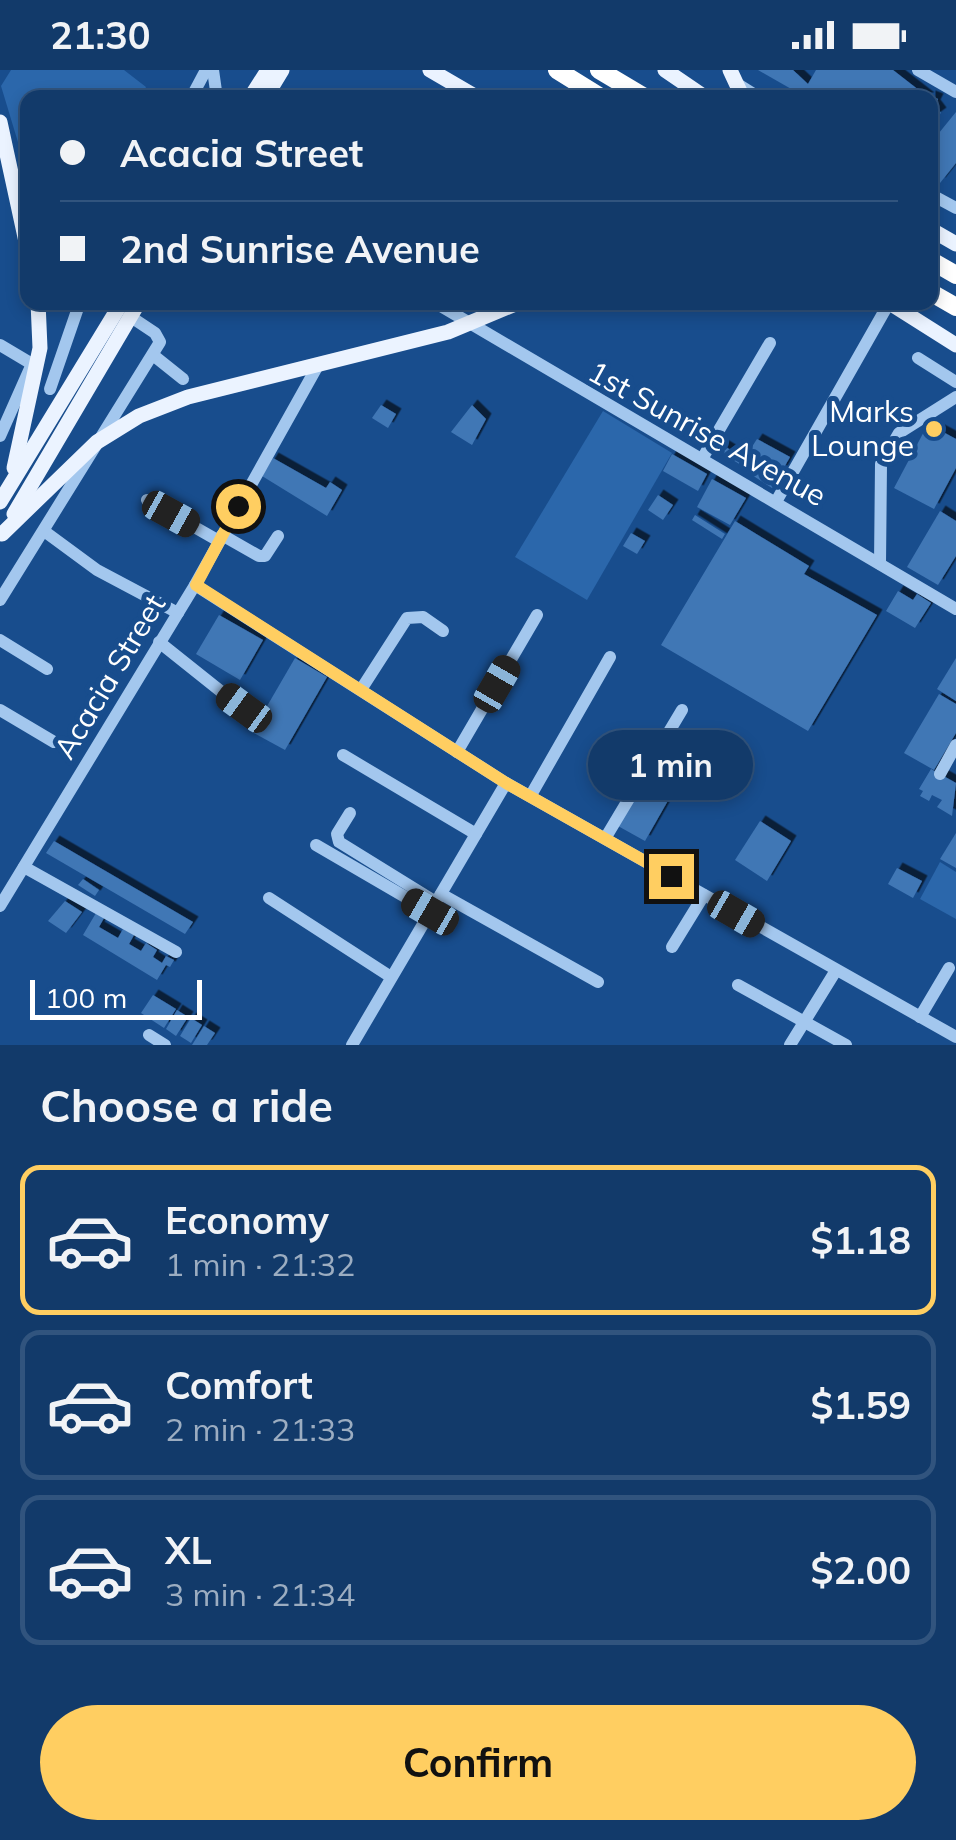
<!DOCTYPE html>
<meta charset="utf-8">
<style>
:root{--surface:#123a6a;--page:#1f4572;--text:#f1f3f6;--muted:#9cadc1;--line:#31547e;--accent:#ffce61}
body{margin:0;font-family:Mulish,sans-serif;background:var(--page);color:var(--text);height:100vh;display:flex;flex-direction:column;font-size:38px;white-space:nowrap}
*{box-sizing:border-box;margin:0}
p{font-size:32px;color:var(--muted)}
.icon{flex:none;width:55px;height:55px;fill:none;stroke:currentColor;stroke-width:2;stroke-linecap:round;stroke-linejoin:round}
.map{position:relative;height:975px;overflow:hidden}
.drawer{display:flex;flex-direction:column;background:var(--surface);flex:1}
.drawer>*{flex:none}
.banner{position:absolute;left:20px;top:20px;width:918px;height:220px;border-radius:20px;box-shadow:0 5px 15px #0003,0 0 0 2px var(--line);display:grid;align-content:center;height:220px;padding:0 40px;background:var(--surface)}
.scale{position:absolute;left:30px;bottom:25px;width:172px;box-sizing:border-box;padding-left:10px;border:5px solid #fff;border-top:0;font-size:28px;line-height:35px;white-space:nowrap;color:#fff;-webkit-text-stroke:8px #184d8d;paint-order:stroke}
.end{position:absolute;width:45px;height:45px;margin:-22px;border:12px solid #ffce61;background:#111;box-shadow:0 0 0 5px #111}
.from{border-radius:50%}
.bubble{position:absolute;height:70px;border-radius:35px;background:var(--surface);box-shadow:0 5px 15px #0003,0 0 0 2px var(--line);font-size:32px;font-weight:700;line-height:70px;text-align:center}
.car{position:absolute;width:30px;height:60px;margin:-30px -15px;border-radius:12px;box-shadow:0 0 8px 2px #0007;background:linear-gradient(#222 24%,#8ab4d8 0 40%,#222 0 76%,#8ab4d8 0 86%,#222 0)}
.banner b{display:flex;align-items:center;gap:35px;height:95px;font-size:38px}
.banner b+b{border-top:2px solid var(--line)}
.banner i{width:25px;height:25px;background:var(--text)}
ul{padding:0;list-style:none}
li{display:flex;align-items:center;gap:30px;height:150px;margin:0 20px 15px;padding:0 20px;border:5px solid var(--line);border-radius:20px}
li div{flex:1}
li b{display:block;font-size:38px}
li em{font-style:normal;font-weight:700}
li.active{border-color:var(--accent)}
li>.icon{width:90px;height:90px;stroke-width:1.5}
h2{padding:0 40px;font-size:45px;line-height:120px}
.cta{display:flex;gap:20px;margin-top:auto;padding:20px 40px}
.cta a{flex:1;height:115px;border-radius:60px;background:var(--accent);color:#111;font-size:40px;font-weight:700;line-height:115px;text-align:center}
.status{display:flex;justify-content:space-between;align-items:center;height:70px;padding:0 50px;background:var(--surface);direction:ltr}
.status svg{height:28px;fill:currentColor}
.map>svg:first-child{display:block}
.green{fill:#2b67ab}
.building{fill:#4177b5;filter:url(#shadow)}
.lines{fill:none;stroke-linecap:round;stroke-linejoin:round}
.minor{stroke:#a3c7ee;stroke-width:12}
.major{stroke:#ebf3ff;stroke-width:15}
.highway{stroke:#fff;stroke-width:18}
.route{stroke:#ffce61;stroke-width:12}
.poi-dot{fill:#ffce61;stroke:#184d8d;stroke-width:4}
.labels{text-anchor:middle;stroke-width:10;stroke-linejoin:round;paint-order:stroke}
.poi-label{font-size:30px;fill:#fff;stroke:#184d8d;text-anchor:end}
.street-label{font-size:30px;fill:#fff;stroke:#184d8d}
</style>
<div class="status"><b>21:30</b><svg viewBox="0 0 49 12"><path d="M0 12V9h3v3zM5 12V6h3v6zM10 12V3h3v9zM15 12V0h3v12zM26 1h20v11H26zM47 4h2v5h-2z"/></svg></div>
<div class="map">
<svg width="956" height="975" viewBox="0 0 956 975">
<defs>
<filter id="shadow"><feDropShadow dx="5.5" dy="-5.5" stdDeviation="0" flood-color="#0009"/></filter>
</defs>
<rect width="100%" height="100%" fill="#184d8d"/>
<g class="green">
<path d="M11,0H124L146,17L141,27L28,28L27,102L1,16Z"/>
<path d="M603,341L672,383L587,530L515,487Z"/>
<path d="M940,792L956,802V849L920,829Z"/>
</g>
<g class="building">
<path d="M758,0H793L808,14L816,0H893L929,28H807Z"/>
<path d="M930,26L938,29L935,35L941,43L930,51Z"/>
<path d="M956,42V93L940,113L930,104V74Z"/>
<path d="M381,335L396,344L388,358L372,348Z"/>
<path d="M472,335L486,349L472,375L451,362Z"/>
<path d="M673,344L705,363L701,370L669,351Z"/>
<path d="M928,354L956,369V398L934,439L894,418Z"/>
<path d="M711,368L745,389L741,395L707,374Z"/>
<path d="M757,369L790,387L782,401L748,383Z"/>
<path d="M672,384L707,404L698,421L663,401Z"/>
<path d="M273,388L326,418L330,412L342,420L327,446L262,406Z"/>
<path d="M747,388L778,408L772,418L741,398Z"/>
<path d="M712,409L746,428L730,455L697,437Z"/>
<path d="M658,425L673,435L663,450L648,440Z"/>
<path d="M940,441L956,451V486L938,515L907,497Z"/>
<path d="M695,445L725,464L722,469L692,450Z"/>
<path d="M735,451L809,496L804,504L877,545L808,661L661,575Z"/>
<path d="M631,463L645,471L637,484L623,476Z"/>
<path d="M898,521L913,530L917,524L931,533L915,558L886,541Z"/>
<path d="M219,545L263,570L240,610L196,584Z"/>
<path d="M295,588L327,607L285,680L252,662Z"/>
<path d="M956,588V631L937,619Z"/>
<path d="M939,624L956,634V663L934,700L904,683Z"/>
<path d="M931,699L956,713L952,746L937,737L942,730L932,725L929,731L920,726L923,721L919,719Z"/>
<path d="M647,705L674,720L645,771L618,756Z"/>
<path d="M760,751L791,771L767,811L735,790Z"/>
<path d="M956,763V798L940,789Z"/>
<path d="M54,771L193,852L185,864L46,783Z"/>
<path d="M897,798L922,811L913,828L888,814Z"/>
<path d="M83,809L99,820L95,826L78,815Z"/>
<path d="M65,831L82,842L66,863L48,851Z"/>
<path d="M96,843L104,848L99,857L118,868L123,859L134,865L129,874L141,881L146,873L157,880L153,887L162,893L166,886L174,890L170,897L166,895L157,910L83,865Z"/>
<path d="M153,925L176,939L164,958L141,943Z"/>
<path d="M177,940L188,947L176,966L166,959Z"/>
<path d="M191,948L202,955L191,973L180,966Z"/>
<path d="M204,956L215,963L207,975H192Z"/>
</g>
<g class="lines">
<g class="minor">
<path d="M213,0L217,28"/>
<path d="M918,0L956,22"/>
<path d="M736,13L760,28"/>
<path d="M191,28L206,0"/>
<path d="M930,124L956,138"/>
<path d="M434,232L956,539"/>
<path d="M0,275L32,294"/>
<path d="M153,285L183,309"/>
<path d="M918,288L956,312"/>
<path d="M50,319L80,232"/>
<path d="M0,366L32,294"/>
<path d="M702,389L770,273"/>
<path d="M147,430L219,471"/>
<path d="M777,430L889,233"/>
<path d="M44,461L97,500L178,543"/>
<path d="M222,465L259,486H265L278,466"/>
<path d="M880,494L881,394L899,363L956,327"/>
<path d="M195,515L506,713L956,967"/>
<path d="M0,530L160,272L155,263L131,247"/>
<path d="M0,570L47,599"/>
<path d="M159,572L243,639"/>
<path d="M362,618L407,548L423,547L443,561"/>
<path d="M0,640L54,672"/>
<path d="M457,682L537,545"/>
<path d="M343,685L476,764"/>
<path d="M940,704L956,675"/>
<path d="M531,725L610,587"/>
<path d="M350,743L337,764L339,772L436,832"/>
<path d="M606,767L682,640"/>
<path d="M316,775L431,842"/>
<path d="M24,797L176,882"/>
<path d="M441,824L598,912"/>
<path d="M269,828L391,907"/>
<path d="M0,836L195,515L317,297"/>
<path d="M672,877L704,825"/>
<path d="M738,915L846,975"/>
<path d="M920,947L949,898"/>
<path d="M149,965L165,975"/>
<path d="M352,975L506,713"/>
<path d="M790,975L835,902"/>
</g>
<g class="major">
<path d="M430,0L478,28"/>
<path d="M665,0L706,28"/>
<path d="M730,0L743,28"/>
<path d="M250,28L268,0"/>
<path d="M265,28L282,0"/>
<path d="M0,52L28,181"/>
<path d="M930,159L956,174"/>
<path d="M888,232L956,275"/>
<path d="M14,398L40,278L38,232"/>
<path d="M0,432L122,232"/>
<path d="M14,444L139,232"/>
<path d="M2,464L97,372L139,346L188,327L448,262L520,232"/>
</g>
<g class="highway">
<path d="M557,0L602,28"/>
<path d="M599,0L646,28"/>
<path d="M930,190L956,205"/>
<path d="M930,222L956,237"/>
</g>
</g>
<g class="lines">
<path class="route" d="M238,436L196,515L506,713L671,806"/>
</g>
<circle class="poi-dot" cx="934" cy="359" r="10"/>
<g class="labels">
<g class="poi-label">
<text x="914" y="352">Marks<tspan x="914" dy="34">Lounge</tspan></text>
</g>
<g class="street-label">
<text transform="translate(707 364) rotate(29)" y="10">1st Sunrise Avenue</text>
<text transform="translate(110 607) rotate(-59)" y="10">Acacia Street</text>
</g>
</g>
</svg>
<div class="scale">100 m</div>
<i class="end from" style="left:238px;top:436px"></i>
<i class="end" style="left:671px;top:806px"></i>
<div class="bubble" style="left:588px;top:660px;width:165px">1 min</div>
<i class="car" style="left:171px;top:444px;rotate:119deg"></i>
<i class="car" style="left:497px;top:614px;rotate:30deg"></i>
<i class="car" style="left:244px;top:638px;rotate:306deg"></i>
<i class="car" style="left:430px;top:842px;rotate:300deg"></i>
<i class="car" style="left:736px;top:844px;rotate:120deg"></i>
<div class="banner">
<b><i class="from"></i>Acacia Street</b>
<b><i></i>2nd Sunrise Avenue</b>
</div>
</div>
<section class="drawer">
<h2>Choose a ride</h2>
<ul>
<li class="active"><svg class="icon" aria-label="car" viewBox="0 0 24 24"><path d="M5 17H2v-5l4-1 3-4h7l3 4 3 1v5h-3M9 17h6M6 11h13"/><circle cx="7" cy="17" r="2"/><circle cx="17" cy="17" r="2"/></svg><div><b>Economy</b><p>1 min · 21:32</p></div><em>$1.18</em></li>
<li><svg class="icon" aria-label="car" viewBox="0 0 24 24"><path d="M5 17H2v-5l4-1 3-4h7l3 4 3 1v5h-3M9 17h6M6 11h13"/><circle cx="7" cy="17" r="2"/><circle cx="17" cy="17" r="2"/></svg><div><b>Comfort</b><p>2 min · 21:33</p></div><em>$1.59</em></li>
<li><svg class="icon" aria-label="car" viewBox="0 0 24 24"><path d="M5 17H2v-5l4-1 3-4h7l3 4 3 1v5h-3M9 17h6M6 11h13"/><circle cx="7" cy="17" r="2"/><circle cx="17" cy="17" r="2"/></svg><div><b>XL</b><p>3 min · 21:34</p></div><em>$2.00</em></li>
</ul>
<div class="cta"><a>Confirm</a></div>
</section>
